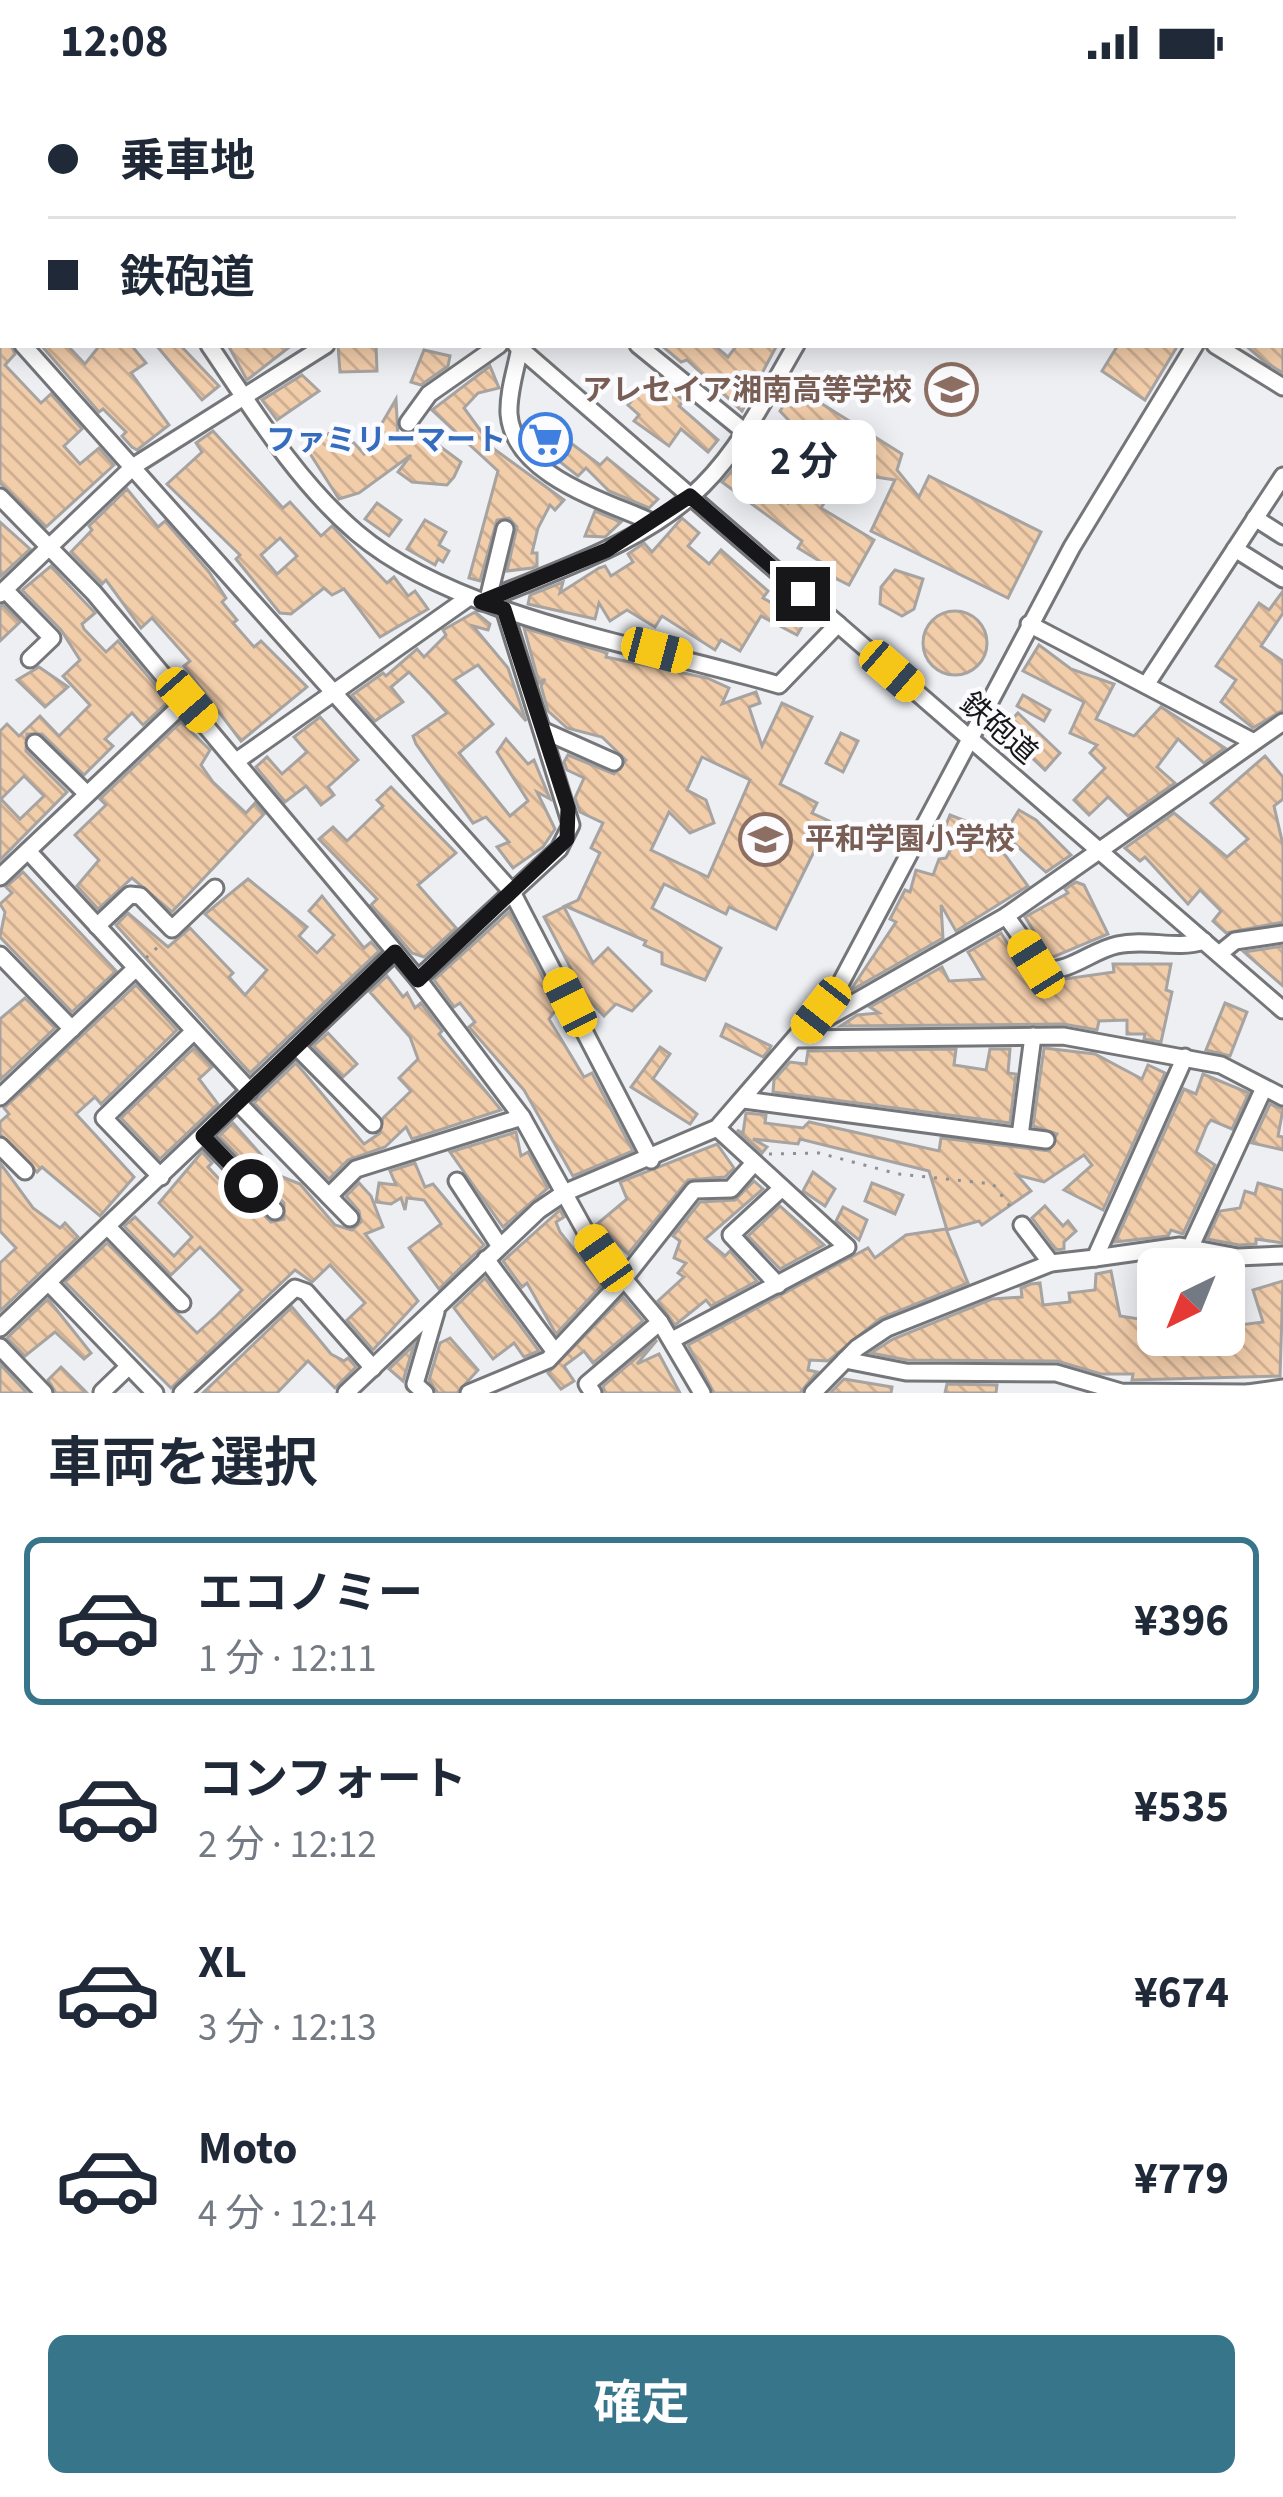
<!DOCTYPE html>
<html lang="ja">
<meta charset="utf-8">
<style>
:root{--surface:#fff;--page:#f6f6f7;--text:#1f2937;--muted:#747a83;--line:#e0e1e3;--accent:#37758b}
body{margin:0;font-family:"Source Sans 3","Noto Sans JP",sans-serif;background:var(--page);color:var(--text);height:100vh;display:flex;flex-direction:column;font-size:45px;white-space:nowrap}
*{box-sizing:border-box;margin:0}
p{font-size:39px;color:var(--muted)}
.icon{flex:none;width:66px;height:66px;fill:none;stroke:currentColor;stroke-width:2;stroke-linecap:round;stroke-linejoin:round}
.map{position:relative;height:1309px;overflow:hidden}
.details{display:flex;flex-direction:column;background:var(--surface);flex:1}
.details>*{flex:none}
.top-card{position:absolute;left:0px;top:0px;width:1284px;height:264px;box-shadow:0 6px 30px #0003;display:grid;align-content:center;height:264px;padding:0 48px;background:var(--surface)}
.needle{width:78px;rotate:223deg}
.buttons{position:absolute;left:1137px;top:1164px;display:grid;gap:24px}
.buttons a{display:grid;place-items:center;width:108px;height:108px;border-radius:18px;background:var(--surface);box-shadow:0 6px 30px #0003;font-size:60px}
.end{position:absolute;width:54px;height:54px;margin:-27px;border:15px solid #171719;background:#fff;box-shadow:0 0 0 6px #fff}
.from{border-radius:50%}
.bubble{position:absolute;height:84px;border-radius:18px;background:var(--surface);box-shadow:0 6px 30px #0003;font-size:39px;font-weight:700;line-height:84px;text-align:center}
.car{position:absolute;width:36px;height:72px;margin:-36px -18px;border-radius:15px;box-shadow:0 0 9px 3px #0007;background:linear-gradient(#f5c518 24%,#345 0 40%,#f5c518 0 76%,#345 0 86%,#f5c518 0)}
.top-card b{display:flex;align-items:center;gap:42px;height:114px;font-size:45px}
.top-card b+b{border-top:3px solid var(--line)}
.top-card i{width:30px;height:30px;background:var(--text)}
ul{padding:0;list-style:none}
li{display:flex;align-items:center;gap:36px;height:168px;margin:0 24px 18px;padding:0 24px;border:6px solid transparent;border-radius:18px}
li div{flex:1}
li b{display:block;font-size:45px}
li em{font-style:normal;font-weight:700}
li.selected{border-color:var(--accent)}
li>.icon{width:108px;height:108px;stroke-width:1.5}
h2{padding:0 48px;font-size:54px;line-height:144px}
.action{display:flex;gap:24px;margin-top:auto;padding:24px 48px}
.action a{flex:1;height:138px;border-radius:18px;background:var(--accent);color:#fff;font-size:48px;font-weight:700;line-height:138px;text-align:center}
.status{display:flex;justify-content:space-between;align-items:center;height:84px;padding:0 60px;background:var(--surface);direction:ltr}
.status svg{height:33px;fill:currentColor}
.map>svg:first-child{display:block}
.building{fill:url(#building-back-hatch);stroke:#a6a3a1;stroke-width:3;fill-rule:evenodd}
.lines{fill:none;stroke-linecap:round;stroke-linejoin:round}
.minor-casing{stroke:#757679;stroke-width:21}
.path{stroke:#8f9093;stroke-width:3;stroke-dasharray:3 9;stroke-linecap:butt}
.minor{stroke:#fff;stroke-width:15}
.route{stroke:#171719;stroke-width:15}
.labels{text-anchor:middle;stroke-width:9;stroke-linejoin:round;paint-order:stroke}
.education-label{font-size:30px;font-weight:bold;fill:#785e54;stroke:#fcfcff;text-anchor:end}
.shop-label{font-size:30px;font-weight:bold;fill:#366cbe;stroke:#fcfcff;text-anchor:end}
.street-label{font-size:30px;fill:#171719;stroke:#fcfcff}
</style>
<div class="status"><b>12:08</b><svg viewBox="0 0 49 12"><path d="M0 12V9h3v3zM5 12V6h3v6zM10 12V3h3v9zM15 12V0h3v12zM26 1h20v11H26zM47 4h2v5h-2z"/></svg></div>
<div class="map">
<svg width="1283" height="1309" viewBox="0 0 1283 1309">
<defs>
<pattern id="building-back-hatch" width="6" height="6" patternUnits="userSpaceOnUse" patternTransform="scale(3)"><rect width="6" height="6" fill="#f2cdaa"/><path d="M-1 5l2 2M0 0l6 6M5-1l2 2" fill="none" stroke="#cfaf92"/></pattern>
</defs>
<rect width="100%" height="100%" fill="#eeeff3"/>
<g class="building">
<path d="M0,261H11L15,270L5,281L41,319L51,310L82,345L64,362L80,380L99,364L114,381L46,443L0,399Z"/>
<path d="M41,261H67L85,280L100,261H131L146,279L131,289L169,341L137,366L132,363L122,352L126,348L103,325L99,328Z"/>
<path d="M156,261H180L219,302L202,316Z"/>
<path d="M228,261H292L247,296Z"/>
<path d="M338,261H376L377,287L340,288Z"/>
<path d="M661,261H714L728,273L737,261H777L742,327L687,276L681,278Z"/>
<path d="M1118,261H1178L1145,316L1102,287Z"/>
<path d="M1245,261H1283V289L1265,278Z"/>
<path d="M424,266L450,272L448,282L421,301L411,298Z"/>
<path d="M490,282L499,304L478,309L464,324L494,365L564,416L555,426L550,421L538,444L532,469H537V482L532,484L507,487L517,443L509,434L497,436L480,497L469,494L498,387L432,326Z"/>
<path d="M654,290L684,317L679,322L718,356L708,368L681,345L669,362L634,337L639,331L628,321Z"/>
<path d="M302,291L319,307L277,336L262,316Z"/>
<path d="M795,303L902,370L897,386L919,413L929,392L1041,448L1008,514L871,447L895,396L843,388L821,424L874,456L849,501L817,485L821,478L798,464L802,457L722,398L745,372L788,419L805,390L811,394L824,374L780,327Z"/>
<path d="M396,315L398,354L418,346L461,378L454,393L447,401L412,398L398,388L411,371L359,409L339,415L307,365L331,348L344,366L354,359L364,370Z"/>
<path d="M539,335L600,381L607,374L658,415L649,424L609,407L586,384L578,392L554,373L551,376L527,348Z"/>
<path d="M213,347L283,424L290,418L321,452L332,442L387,499L394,493L408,512L415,507L428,525L380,553L344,505L332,511L324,504L291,530L280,529L236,475L240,471L167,400L202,368L196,359ZM280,454L297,472L277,490L261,471Z"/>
<path d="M127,405L158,443L165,437L209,488L226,514L222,518L237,536L233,539L254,563L261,557L307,603L241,657L184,582L190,577L152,534L141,544L106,496L102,500L71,468L92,446L89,442Z"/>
<path d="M377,419L401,436L389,452L365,435Z"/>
<path d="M595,427L607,432L621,438L605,453L585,452Z"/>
<path d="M682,434L699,449L688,462L709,480L721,466L768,507L763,514L805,537L797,551L761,532L740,567L721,556L715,566L662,532L655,543L627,526L610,537L599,519L595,535L528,520L530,511L563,498L560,509L599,484L605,482L611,492L633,478L628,470L644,459L652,468Z"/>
<path d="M425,436L446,448L439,461L449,467L443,478L438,475L435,481L407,465Z"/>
<path d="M0,438L30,465L0,493Z"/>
<path d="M51,482L95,529L82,540L84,545L106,568L118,557L169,617L143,641L132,629L105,655L113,662L84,691L42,650H27L26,667L67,708L0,776V647L7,640L19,652L40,632L59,652L90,621L63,592L80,576L61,546L22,506ZM24,692L44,712L20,735L1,715Z"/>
<path d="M895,486L923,495L914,525L902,532L880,520L881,503Z"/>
<path d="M1283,507V529L1261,562L1283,577V626L1253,644L1221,618L1236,596L1216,582L1259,519L1269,526Z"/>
<path d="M3,521L20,538L0,557V522Z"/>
<circle cx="955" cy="559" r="32"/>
<path d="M475,528L490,540L488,546L473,542L508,584L526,637L478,581L454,596L493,640L459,669L510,732L528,717L497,668L506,655L528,680L534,676L550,715L537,708L555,745L543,763L513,784L497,763L509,758L486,733L473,739L416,660L413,652L447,629L431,611L409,588L391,603L403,618L375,637L352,611L383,589L386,592L417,565L424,573L446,551L443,546Z"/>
<path d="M524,544L607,569L606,573L707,594L729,604L722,620L756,608L760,619L749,623L762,662L782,619L812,633L780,700L817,719L812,729L829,737L776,845L729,823L726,830L664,800L652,824L721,864L705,896L662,880V869L644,861L646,857L565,822L578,816L600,769L591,764L603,739L580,728L575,714L584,694L567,686L564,678L568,671L614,690L626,676L602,653L567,644L548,627L541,602L545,595L539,599ZM702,673L750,696L708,793L651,766L669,728L690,749L714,739L706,716L687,706Z"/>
<path d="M1039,561L1071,585L1114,600L1096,635L1134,652L1161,623L1225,664L1204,679L1178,655L1157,683L1175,699L1128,732L1108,713L1089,731L1074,716L1105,684L1090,669L1097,661L1070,649L1084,618L1023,587Z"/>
<path d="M39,583L68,603L45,623L17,596Z"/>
<path d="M1023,611L1050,626L1044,637L1017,622Z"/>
<path d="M1018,629L1060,669L1045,686L1002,646Z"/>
<path d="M320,633L358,676L328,703L334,711L321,721L306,702L285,718L256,683L267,673L282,690L307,668L294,653Z"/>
<path d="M181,638L210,666L201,681L213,698L246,729L255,719L264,730L172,828L132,794L98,825L77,802L99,776L75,751L106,721L100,715Z"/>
<path d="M841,649L858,657L843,688L826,679Z"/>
<path d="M1265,672L1283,693V715L1274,722L1283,761V838L1226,849L1213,837L1221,827L1200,806L1188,820L1145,773L1140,777L1125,764L1174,729L1227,773L1248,755L1211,719Z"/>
<path d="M391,703L456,769L418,801L456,844L424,873L412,869L371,821L377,815L319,755L333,743L347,757L383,722L377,716Z"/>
<path d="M1019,726L1036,736L1071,771L1046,788L1004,750Z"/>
<path d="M950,731L986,745L1028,802L956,847L941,821L943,854L850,907L896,838L890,835L905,806L910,808L916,786L933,791L939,775L946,774L958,752L944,746Z"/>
<path d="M23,788L116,887L72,928L0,853L5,828L0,820L12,809L6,803Z"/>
<path d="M248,795L307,843L299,852L317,869L334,851L309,827L322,812L364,864L371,858L379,867L250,989L116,841L128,829L168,863L190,844L233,889L229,893L245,911L267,886L205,830Z"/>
<path d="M1076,798L1084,801L1108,850L1051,874L1025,833L1068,809L1065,805Z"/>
<path d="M564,823L593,879L608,864L651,907L632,927L616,920L604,932L575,902L579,900L544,833Z"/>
<path d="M509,828L558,923L549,935L584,993L592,989L633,1067L573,1092L524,1006L469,943L475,938L460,919L454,923L434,896Z"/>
<path d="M1001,849L1017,875L1021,873L1044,898L1114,888L1113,880H1171L1166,906L1172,908L1161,958L1144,955L1145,950H1127V936L1099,937L1097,946L1063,940L841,942L857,931L879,929L870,923L942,883L949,897L984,895L968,868Z"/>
<path d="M1283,862V902L1244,868Z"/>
<path d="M387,892L403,913L407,909L415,924L421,919L442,947L439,950L501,1026L412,1055L406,1043L385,1063L348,1076L329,1095L254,1019L296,979L364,1060L380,1049L383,1034L411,1007L399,994L418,975L410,953L370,908Z"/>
<path d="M136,901L177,946L101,1020L95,1013L76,1030L134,1093L100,1132L42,1083L37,1088L0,1050V1038L9,1030L4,1024Z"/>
<path d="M25,914L55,944L0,996V935Z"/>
<path d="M1225,919L1247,928L1230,972L1206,966Z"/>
<path d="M726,940L771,962L769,966L763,973L721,952Z"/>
<path d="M328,949L357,980L343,993L313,962Z"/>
<path d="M660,963L670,970L653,995L697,1030L690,1040L631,1003Z"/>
<path d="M194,964L212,983L199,995L218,1020L160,1075L121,1034Z"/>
<path d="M1044,964L1095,970L1142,995L1148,981L1165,989L1103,1126L1064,1106L1092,1081L1084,1071L1044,1098L1017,1091L1031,1107L982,1141L979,1137L947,1146L929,1087L800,1055L798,1060L753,1055L767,1063L762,1069L737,1046L743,1049L746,1029L766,1031L765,1039L803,1044L809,1038L939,1067L941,1054L1049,1067L1057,1050L1033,1042Z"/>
<path d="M956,965L954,981L986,986L990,965H1010L1008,989L1016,990L1010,1039L773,1008L774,996L790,978L806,980L808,967Z"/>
<path d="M1203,990L1249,1009L1232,1045L1211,1036L1207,1041L1196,1068L1215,1081L1183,1150L1171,1146L1168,1152L1115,1158L1184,1005L1196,1010Z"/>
<path d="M1270,1020L1283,1025L1278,1052L1283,1053V1066L1252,1059Z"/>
<path d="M233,1039L280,1092L300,1100L335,1141L352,1146L361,1138L359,1127L346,1112L359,1099L371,1112L383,1143L365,1150L418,1217L373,1266L347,1236L365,1219L330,1181L312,1198L295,1186L171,1304L65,1198L107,1159L197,1249L216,1232L242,1206L200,1163L171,1191L124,1142L135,1133L174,1172L192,1153L159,1119L202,1068L212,1079L208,1083L234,1111L239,1107L271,1138L284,1135V1119L219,1052Z"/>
<path d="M516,1048L521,1072L528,1068L548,1104L503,1143L450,1068Z"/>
<path d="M717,1060L734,1084L725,1093L688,1096L628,1170L597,1140L627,1115L620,1098Z"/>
<path d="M0,1079L33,1124L60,1144L65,1139L78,1153L0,1227V1179L16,1164L0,1147Z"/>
<path d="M415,1079L425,1103L433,1100L484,1161L439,1205L409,1164L441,1140L424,1116L407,1114L405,1126L401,1114L391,1120L376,1118L379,1099L396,1101L390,1087Z"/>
<path d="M813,1088L835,1105L825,1122L803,1107Z"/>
<path d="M754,1097L763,1105L705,1155L725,1172L730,1167L757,1197L711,1222L706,1216L675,1241L658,1217L684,1193L678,1189L686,1179L674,1174L680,1157L673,1152L700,1118L735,1116Z"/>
<path d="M872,1099L903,1111L895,1130L865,1117Z"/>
<path d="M1258,1099L1283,1106V1159L1256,1155V1160L1239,1161L1207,1155L1220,1127L1240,1124L1245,1107L1255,1110Z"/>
<path d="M780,1122L824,1161L780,1185L748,1152Z"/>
<path d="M1045,1122L1063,1142L1068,1137L1076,1147L1064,1158V1165L1056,1166L1032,1134Z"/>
<path d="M843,1123L867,1136L859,1156L836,1137Z"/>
<path d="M560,1126L564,1133L556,1138L560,1148L602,1201L556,1250L527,1199L522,1203L503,1177Z"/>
<path d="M946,1145L968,1199L881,1234L828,1277L810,1276L808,1286L817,1288L800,1309H714L688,1261L868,1164L875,1174L906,1151Z"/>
<path d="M1111,1187L1120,1232L1158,1238V1251H1224V1243L1263,1238L1253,1206L1283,1197L1280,1292L1132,1296L1133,1290H1101L1057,1277L907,1276L871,1269L893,1255L992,1215L1022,1213L1021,1204L1031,1200L1040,1199L1043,1221L1070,1218L1069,1209L1095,1206L1096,1190Z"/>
<path d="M485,1194L539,1267L524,1273L514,1259L493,1275L454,1224Z"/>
<path d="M623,1213L643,1237L593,1279L584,1267L564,1282L574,1297L561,1305L548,1289Z"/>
<path d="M48,1215L91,1269L84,1275L55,1248L25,1272L7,1254Z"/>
<path d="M292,1223L331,1270L344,1277L348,1274L356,1283L335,1304L308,1277L277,1309H203Z"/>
<path d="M450,1254L478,1286L457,1309H438L429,1296L440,1259Z"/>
<path d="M657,1256L637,1280L659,1270L680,1309H605L603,1302Z"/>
<path d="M414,1261L403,1297L389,1285Z"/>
<path d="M0,1280L27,1309H0Z"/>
<path d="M61,1283L87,1309H56L48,1296Z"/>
<path d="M844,1295L892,1303L891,1309H830Z"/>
<path d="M947,1300L997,1301L996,1309H945Z"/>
</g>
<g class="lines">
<defs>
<g id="minor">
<path d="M33,0L35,3"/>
<path d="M277,0L279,3"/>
<path d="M394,0L395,3"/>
<path d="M514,0L518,3"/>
<path d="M796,0L800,3"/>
<path d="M90,3L95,0"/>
<path d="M431,3L434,0"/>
<path d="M942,3L944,0"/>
<path d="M1150,3L1152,0"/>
<path d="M0,19L3,17"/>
<path d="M1281,142L1283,140"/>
<path d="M0,206H3"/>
<path d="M0,236L3,239"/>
<path d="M23,261L512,808L651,1076"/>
<path d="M209,261C253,326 297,398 357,449C457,534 652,563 779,601L838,540"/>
<path d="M516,261L1283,926"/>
<path d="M638,261L745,348"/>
<path d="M1215,261L1283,303"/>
<path d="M520,264C516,285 508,308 509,330C514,392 606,417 654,439"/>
<path d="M408,339L429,310L499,261"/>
<path d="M0,413L94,509L418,895L522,1033L588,1152L660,1238L702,1309"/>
<path d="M1255,434L1283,452"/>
<path d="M1235,465L1283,495"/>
<path d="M5,506L52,554L30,575"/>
<path d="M0,510L134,382L326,261"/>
<path d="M488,515L505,445"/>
<path d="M481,518C556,486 644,460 703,401C742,362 768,309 796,261"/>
<path d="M1029,540L1250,656"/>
<path d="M1146,601L1283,392"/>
<path d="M542,646L614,678"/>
<path d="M35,659L87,710"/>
<path d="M238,676L468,514"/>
<path d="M28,767L250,1007"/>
<path d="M0,793L187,616"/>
<path d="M1006,832L1045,886C1070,888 1093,866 1117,861C1147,854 1175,866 1204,857"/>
<path d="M97,842L130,811L140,812L172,845L215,804"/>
<path d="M1219,870L1235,857L1283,850"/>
<path d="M0,871L72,945"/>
<path d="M418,895L559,765L571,741L504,525"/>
<path d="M806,946L1006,832L1283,638"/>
<path d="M796,955L1063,952L1221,981L1283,1013"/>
<path d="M296,962L373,1040"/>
<path d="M0,1013L136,884"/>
<path d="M744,1016L1046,1056"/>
<path d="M238,1019L350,1134"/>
<path d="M203,1052L275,1127"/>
<path d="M1020,1052L1033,952"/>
<path d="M0,1062L25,1087"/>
<path d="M161,1093L104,1034L194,947"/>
<path d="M457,1097L499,1161"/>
<path d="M329,1112L356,1085L522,1033"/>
<path d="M1022,1141L1051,1179"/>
<path d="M108,1143L182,1219"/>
<path d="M1095,1174L1180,1162L1238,1173L1283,1171"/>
<path d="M486,1175L555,1268"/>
<path d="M1191,1185V1162L1264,1004"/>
<path d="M49,1199L155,1309"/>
<path d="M778,1201L731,1151L782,1104"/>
<path d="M0,1244L395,868"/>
<path d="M672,1256L847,1163L717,1044"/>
<path d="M0,1263L44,1309"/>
<path d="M845,1276L906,1288L1056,1289L1121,1308L1247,1309"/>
<path d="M102,1308L128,1283"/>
<path d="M182,1309L295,1204L306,1208L373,1284"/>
<path d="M346,1309L539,1126L564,1109L717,1044L838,904L1072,463L1195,261"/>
<path d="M425,1309L415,1300L436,1228"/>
<path d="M469,1309L548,1276L623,1196L694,1106L731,1105L754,1079"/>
<path d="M593,1309L587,1300L660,1238"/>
<path d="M813,1309L857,1264L887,1244L1051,1179L1095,1174L1185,973"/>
<path d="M1248,1309L1283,1304"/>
</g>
</defs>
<use href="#minor" class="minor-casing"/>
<g class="path">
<path d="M146,874L161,860"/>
<path d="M769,1070L819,1069L898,1090L993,1100L1015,1129"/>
</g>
<use href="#minor" class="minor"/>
</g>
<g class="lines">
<path class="route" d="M251,1102L203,1052L395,868L418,896L567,755L568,724L504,525L481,518L607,466L690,412L803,510"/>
</g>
<defs>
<symbol id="school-ring" viewBox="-11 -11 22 22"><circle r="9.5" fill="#fcfcff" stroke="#8d6e63" stroke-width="1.5"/><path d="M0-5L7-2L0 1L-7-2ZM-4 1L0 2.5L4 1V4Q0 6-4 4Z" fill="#8d6e63"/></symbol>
<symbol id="supermarket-ring" viewBox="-11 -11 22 22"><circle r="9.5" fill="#fcfcff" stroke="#3f7fe0" stroke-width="1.5"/><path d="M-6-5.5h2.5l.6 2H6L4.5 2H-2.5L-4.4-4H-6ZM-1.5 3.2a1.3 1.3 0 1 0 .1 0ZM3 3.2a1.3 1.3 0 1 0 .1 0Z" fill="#3f7fe0"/></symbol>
</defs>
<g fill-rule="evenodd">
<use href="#school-ring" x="922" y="276" width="59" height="59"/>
<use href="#supermarket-ring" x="516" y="326" width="59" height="59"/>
<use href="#school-ring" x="736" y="726" width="59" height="59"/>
</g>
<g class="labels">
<g class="education-label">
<text x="912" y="316">アレセイア湘南高等学校</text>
<text x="805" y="765" text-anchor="start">平和学園小学校</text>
</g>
<g class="shop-label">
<text x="506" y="366">ファミリーマート</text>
</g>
<g class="street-label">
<text transform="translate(999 644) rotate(41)" y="10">鉄砲道</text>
</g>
</g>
</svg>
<div class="buttons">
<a><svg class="needle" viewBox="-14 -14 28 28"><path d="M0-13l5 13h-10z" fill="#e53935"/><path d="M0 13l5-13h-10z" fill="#747a83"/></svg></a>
</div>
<i class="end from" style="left:251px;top:1102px"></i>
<i class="end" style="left:803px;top:510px"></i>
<div class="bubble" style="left:732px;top:336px;width:144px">2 分</div>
<i class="car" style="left:657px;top:566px;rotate:105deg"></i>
<i class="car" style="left:892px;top:587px;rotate:131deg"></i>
<i class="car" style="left:187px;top:616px;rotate:139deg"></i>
<i class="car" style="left:1036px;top:880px;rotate:328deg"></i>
<i class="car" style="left:570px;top:918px;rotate:333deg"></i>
<i class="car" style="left:821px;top:926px;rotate:218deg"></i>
<i class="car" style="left:604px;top:1174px;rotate:325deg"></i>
<div class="top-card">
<b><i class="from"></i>乗車地</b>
<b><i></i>鉄砲道</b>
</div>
</div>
<section class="details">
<h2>車両を選択</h2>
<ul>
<li class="selected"><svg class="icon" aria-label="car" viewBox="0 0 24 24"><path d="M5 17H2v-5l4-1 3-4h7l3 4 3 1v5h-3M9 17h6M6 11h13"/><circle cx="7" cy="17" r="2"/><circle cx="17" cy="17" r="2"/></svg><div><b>エコノミー</b><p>1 分 · 12:11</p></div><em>¥396</em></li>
<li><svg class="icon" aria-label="car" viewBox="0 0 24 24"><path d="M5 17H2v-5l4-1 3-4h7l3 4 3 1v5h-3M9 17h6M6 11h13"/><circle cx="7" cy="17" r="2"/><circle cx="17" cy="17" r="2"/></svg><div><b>コンフォート</b><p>2 分 · 12:12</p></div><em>¥535</em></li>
<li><svg class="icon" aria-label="car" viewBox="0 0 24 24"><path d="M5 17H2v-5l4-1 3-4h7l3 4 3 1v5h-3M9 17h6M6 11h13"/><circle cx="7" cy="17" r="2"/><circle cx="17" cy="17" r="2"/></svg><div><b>XL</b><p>3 分 · 12:13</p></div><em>¥674</em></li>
<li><svg class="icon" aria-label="car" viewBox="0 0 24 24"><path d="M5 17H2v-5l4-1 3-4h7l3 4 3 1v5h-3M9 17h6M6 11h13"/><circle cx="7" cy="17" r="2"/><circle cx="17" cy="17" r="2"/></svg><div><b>Moto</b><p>4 分 · 12:14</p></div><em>¥779</em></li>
</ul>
<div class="action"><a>確定</a></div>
</section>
